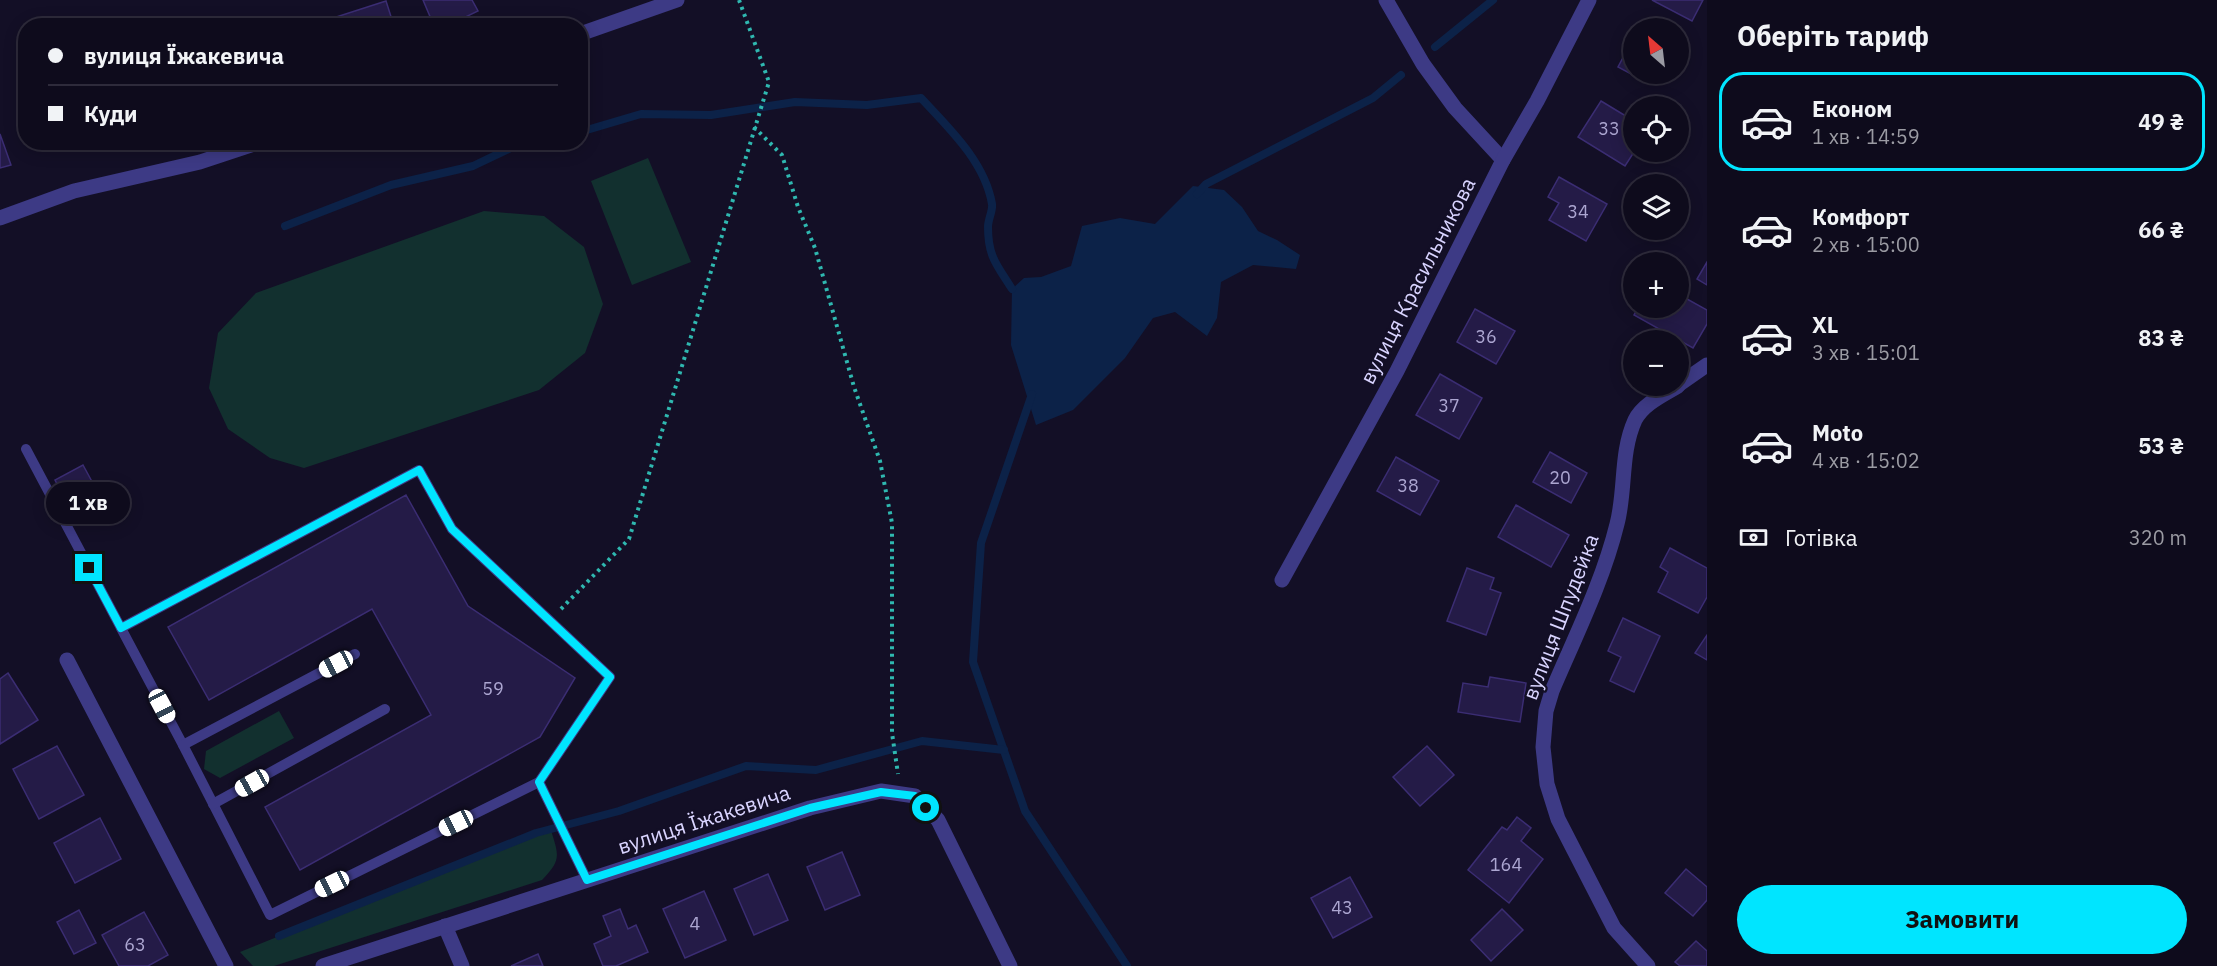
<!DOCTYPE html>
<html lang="uk">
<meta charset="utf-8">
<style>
:root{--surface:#0e0b1c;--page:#1c1929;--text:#f1f3f6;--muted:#9b9ba3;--line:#2e2b3b;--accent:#00e5ff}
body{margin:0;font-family:"IBM Plex Sans",sans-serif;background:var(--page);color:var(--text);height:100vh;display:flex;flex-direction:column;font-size:22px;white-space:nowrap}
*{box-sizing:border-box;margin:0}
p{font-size:20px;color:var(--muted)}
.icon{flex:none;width:33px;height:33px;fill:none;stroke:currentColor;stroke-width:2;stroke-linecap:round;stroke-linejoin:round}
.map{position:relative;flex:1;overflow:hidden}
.side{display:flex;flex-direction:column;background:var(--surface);width:510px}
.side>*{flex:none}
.hud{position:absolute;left:18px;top:18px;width:570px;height:132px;border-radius:24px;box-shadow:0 3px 15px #0003,0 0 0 2px var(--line);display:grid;align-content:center;height:132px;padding:0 30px;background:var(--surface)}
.needle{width:39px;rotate:332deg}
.fabs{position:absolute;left:1623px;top:18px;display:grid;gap:12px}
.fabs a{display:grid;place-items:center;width:66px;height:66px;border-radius:50%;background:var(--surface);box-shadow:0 3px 15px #0003,0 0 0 2px var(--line);font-size:30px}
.end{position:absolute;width:27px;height:27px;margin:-14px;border:8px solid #00e5ff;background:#111;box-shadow:0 0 0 3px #111}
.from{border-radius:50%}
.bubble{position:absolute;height:42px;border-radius:21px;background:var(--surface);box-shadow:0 3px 15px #0003,0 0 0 2px var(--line);font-size:20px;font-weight:700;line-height:42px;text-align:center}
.car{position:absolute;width:18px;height:36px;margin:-18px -9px;border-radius:8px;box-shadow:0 0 4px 2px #0007;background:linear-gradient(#fff 24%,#345 0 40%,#fff 0 76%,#345 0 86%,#fff 0)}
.hud b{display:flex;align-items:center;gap:21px;height:57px;font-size:22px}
.hud b+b{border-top:2px solid var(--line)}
.hud i{width:15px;height:15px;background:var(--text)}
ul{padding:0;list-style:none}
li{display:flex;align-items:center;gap:18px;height:99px;margin:0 12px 9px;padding:0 18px;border:3px solid transparent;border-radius:24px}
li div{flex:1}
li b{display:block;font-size:22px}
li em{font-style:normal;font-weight:700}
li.selected{border-color:var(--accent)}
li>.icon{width:54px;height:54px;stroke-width:1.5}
h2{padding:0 30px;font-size:27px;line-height:72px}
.pay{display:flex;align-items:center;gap:15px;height:66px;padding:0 30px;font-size:22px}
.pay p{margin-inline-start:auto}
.cta{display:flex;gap:12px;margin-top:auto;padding:12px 30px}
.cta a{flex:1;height:69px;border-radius:36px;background:var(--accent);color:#111;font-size:24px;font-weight:700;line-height:69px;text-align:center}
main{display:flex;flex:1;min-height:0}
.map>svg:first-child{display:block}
.green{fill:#12302f}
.water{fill:#0c2248}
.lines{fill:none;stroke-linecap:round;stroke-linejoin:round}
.stream{stroke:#0c2248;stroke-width:8}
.building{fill:#241b47;stroke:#3b2d73;stroke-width:1.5}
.path{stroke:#2fb8b0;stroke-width:4;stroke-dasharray:3 4.5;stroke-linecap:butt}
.service{stroke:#3d3a85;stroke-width:10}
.minor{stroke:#3d3a85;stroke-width:15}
.route{stroke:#00e5ff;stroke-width:8}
.labels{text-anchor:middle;stroke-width:4.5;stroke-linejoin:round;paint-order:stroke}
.number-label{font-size:18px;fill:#aca6d1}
.street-label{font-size:21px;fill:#d9d4ff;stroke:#130f26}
</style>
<main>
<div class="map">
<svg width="1707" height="966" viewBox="0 0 1707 966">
<rect width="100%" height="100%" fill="#130f26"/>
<g class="green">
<path d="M648,158L691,262L632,285L591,181Z"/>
<path d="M484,211L544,216L584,247L603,304L585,353L539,390L304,468L270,458L228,429L209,388L218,333L256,293Z"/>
<path d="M279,711L294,738L220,778L204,769L206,751Z"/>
<path d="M550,827C558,854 563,859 542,880L274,966H253L240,952Z"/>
</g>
<path class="water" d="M1193,186L1224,190L1242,207L1258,231L1277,240L1300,255L1296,269L1253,265L1221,282L1217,318L1207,336L1175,312L1153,318L1125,358L1073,410L1036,425L1011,345L1012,289L1024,278L1041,277L1071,266L1082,226L1120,218L1155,224Z"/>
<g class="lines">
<g class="stream">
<path d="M1435,47L1493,0"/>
<path d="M580,132L641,114L711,115L795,102L867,105L921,98C949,128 985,162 992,204C993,211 988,219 988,227C988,257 997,265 1012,289"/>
<path d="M1197,194L1206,184L1373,98L1401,75"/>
<path d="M285,226L391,185L473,166L523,142"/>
<path d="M1032,394L981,543L973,662L1025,811L1127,966"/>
<path d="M279,936L536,833L619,811L746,766L816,770L922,741L1004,750"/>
</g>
</g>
<g class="building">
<path d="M423,0H472L478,11L447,26H434Z"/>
<path d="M1652,0H1703L1692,21Z"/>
<path d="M386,1L394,26H332L330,19Z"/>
<path d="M1634,37V74H1653L1648,83L1618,67Z"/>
<path d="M1601,101L1634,121V152L1625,166L1578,137Z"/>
<path d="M0,134L11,165L0,168Z"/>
<path d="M44,142H65L46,149Z"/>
<path d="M1559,177L1607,204L1586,241L1549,220L1559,203L1548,197Z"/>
<path d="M1707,262V285L1697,279Z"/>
<path d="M1678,294L1707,310V324L1693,348L1634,315L1638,308H1678Z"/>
<path d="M1475,309L1515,331L1496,364L1457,342Z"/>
<path d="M1440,374L1482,398L1459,439L1416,415Z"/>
<path d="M1550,452L1587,473L1571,503L1533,482Z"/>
<path d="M1396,457L1439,481L1420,515L1377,491Z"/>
<path d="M83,465L103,502L74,517L55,480Z"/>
<path d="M406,495L468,606L575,678L540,737L300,870L265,807L431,715L372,609L209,700L168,627Z"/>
<path d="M1516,505L1569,535L1551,567L1498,537Z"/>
<path d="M1670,548L1707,568V597L1698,613L1658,592L1668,572L1660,567Z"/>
<path d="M1467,568L1494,578L1490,589L1501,593L1486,635L1447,621Z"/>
<path d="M1623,618L1660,636L1634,692L1610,681L1621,657L1608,651Z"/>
<path d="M1707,635V660L1695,653Z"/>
<path d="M8,673L38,720L0,744V679Z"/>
<path d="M1490,677L1526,683L1520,722L1458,712L1463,683L1488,687Z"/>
<path d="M57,746L84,795L39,819L13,769Z"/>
<path d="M1427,746L1454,775L1420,806L1393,777Z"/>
<path d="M1517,817L1531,828L1521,841L1543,859L1509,903L1468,870L1502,827L1507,830Z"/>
<path d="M100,818L121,859L75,883L54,843Z"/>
<path d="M842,852L860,895L825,910L807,867Z"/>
<path d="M1686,869L1707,887V900L1693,916L1665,893Z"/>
<path d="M768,874L788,920L754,935L734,889Z"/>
<path d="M1350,877L1372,917L1333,938L1311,898Z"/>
<path d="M704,891L726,940L685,958L663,909Z"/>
<path d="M620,909L628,929L636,925L648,952L616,966H603L594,944L611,936L603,916Z"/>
<path d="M1502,909L1523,930L1491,961L1471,940Z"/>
<path d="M79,910L96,943L74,954L57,922Z"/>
<path d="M144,912L168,955L148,966H119L102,935Z"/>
<path d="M1696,941L1707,951V966H1680L1675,962Z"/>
<path d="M538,954L543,966H511Z"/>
</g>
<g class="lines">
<g class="path">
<path d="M754,127L782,155L798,207L815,248L854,387L880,461L892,523V733L898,774"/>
<path d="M561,609L629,539L769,82L739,0"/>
</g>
<g class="service">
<path d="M26,449L183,745"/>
<path d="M121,628L419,470L452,529L610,677L539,782L270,915L183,745L355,654"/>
<path d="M539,782L587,880"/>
<path d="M213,804L385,709"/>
</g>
<g class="minor">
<path d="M1386,0L1423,64L1455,108L1503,160"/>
<path d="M580,34L677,0"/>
<path d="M0,218L74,191L200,162L260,142"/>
<path d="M1678,385L1707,365"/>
<path d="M1282,580L1397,371L1503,160L1537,101L1589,0"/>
<path d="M67,660L226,966"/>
<path d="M445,926L462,966"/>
<path d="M323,966L810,808L881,791L915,796L938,820L1010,966"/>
<path d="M1648,966L1614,928L1558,819L1547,784L1543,747L1546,711L1552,691C1575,637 1603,581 1617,524C1626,490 1620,453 1635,420C1643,404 1663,395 1678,386"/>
</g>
</g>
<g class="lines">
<path class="route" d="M89,568L121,628L419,470L452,529L610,677L539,782L587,880L810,808L881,792L915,796L926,808"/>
</g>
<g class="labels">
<g class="number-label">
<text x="1609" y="135">33</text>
<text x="1578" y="218">34</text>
<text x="1486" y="343">36</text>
<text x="1449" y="412">37</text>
<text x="1560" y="484">20</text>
<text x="1408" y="492">38</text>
<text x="493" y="695">59</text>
<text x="1506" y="871">164</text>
<text x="1342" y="914">43</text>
<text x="695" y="930">4</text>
<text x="135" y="951">63</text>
</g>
<g class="street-label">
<text transform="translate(1418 281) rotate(-63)" y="7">вулиця Красильникова</text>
<text transform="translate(1561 617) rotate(-69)" y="7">вулиця Шпудейка</text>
<text transform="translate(704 820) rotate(-18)" y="7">вулиця Їжакевича</text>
</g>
</g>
</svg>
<div class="fabs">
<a><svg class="needle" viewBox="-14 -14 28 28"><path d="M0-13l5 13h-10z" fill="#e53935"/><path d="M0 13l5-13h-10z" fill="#9b9ba3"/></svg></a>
<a><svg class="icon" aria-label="locate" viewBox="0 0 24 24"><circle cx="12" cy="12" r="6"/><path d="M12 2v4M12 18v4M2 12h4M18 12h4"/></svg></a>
<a><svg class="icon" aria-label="layers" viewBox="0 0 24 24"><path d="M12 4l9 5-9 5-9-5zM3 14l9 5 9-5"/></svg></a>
<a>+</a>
<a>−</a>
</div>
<i class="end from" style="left:926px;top:808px"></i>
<i class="end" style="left:89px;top:568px"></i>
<div class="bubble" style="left:46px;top:482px;width:84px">1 хв</div>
<i class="car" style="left:336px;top:664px;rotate:242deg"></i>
<i class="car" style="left:162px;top:706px;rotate:152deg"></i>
<i class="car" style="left:252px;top:783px;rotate:241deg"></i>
<i class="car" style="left:456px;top:823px;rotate:244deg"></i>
<i class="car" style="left:332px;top:884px;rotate:244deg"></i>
<div class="hud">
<b><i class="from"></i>вулиця Їжакевича</b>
<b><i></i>Куди</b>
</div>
</div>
<section class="side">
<h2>Оберіть тариф</h2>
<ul>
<li class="selected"><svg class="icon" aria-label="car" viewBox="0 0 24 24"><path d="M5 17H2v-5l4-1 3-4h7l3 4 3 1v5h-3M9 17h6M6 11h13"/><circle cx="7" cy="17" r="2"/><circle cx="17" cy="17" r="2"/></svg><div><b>Економ</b><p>1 хв · 14:59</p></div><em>49 ₴</em></li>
<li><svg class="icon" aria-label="car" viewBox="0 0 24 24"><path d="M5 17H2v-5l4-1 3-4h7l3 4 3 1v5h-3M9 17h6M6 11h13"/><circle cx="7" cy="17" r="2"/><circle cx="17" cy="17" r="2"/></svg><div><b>Комфорт</b><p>2 хв · 15:00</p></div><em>66 ₴</em></li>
<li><svg class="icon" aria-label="car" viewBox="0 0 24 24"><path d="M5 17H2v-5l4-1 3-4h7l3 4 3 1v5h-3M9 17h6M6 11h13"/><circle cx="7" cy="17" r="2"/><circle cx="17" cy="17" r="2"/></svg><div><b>XL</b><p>3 хв · 15:01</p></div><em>83 ₴</em></li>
<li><svg class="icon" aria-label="car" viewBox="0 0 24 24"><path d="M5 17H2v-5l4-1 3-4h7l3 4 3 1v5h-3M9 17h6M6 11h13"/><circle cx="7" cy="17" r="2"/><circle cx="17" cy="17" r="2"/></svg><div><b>Moto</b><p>4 хв · 15:02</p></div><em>53 ₴</em></li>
</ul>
<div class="pay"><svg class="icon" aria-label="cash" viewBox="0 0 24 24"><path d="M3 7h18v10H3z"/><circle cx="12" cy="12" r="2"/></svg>Готівка<p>320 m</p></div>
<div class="cta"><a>Замовити</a></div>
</section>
</main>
